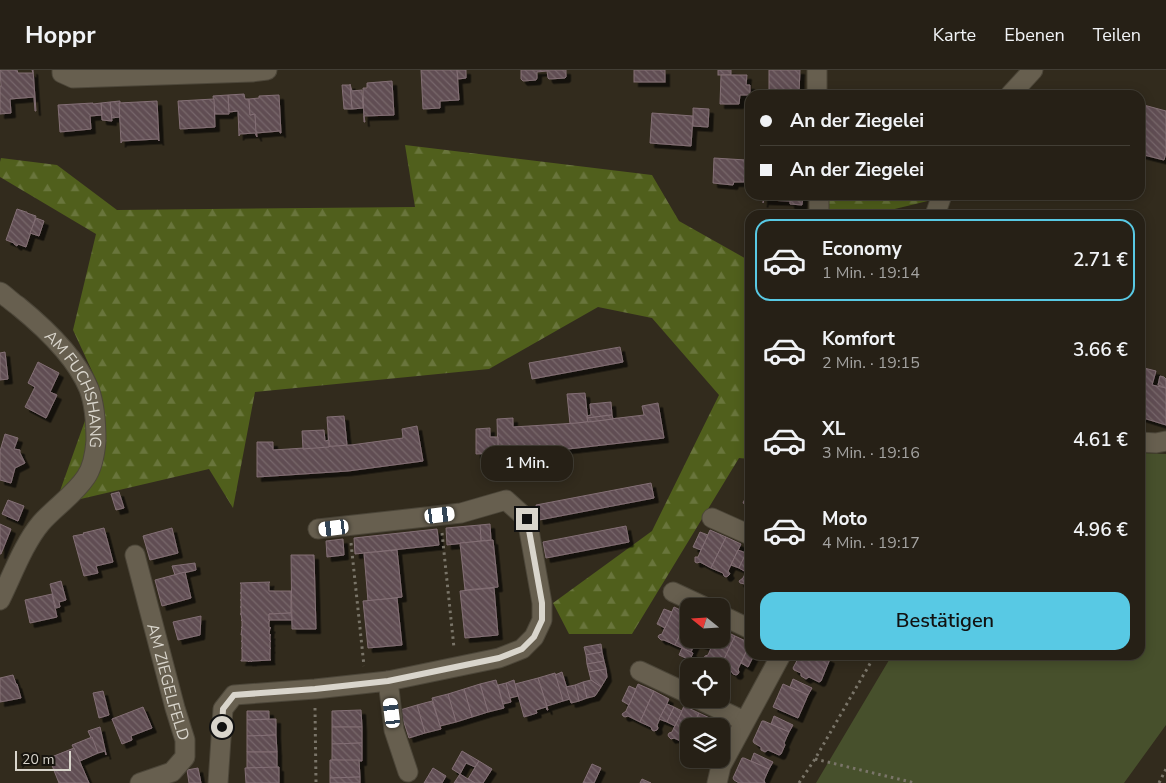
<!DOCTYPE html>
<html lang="de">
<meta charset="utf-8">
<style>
:root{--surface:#262016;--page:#322d23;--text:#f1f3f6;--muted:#a4a3a1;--line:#423e35;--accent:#58c9e4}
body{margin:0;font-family:"Nunito Sans",sans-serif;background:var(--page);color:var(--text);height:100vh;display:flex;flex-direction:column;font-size:19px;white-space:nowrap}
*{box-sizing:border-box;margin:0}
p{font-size:16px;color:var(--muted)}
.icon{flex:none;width:28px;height:28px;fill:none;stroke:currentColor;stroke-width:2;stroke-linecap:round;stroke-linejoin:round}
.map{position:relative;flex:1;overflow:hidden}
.sheet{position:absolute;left:745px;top:140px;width:400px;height:450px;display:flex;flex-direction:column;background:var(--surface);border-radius:15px;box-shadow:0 2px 12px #0003,0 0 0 1px var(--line)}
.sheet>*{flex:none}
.banner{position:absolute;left:745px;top:20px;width:400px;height:110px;border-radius:15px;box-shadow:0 2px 12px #0003,0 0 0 1px var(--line);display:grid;align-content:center;height:110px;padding:0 15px;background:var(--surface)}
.needle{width:32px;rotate:288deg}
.fabs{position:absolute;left:680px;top:528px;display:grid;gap:10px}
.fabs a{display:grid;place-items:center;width:50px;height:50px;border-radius:10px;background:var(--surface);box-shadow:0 2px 12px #0003,0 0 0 1px var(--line);font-size:25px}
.scale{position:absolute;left:15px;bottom:12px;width:56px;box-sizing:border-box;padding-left:5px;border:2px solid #d9d5cc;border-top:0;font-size:14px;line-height:18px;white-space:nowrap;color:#d9d5cc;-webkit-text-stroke:4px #17140e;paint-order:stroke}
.end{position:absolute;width:22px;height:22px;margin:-11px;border:6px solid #d9d5cc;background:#111;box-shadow:0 0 0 2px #111}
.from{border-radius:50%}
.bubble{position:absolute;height:35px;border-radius:15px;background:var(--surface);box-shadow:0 2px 12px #0003,0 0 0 1px var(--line);font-size:16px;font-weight:600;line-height:35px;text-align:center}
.car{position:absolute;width:15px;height:30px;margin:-15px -8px;border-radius:6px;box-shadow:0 0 4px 1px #0007;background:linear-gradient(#fff 24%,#345 0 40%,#fff 0 76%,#345 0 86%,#fff 0)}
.banner b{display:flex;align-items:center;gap:18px;height:48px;font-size:19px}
.banner b+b{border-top:1px solid var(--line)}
.banner i{width:12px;height:12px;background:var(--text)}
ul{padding:9px 0 0;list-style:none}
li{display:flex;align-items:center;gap:15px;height:82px;margin:0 10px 8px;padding:0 5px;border:2px solid transparent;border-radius:15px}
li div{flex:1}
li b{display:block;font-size:19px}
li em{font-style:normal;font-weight:600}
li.current{border-color:var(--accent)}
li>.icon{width:45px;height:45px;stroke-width:1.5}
.action{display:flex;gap:10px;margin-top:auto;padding:10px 15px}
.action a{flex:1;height:58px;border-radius:15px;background:var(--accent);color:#111;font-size:20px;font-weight:600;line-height:58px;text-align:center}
header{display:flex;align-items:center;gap:30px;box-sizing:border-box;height:70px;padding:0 25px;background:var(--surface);border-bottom:1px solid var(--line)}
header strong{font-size:24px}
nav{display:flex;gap:28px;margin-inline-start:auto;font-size:18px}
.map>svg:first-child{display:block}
.green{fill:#47502c}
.forest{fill:url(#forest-firs)}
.building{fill:url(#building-back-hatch);stroke:#836f75;filter:url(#shadow)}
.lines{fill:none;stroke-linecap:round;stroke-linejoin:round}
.minor-casing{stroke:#4c4639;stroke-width:21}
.path{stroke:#7a7569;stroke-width:3;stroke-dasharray:2.5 4;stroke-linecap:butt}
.minor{stroke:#675f4f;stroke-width:19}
.route{stroke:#d9d5cc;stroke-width:6}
.labels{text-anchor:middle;stroke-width:5;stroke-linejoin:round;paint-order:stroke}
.street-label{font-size:16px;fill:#d9d5cc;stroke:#17140e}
</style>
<header>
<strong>Hoppr</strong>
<nav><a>Karte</a><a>Ebenen</a><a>Teilen</a></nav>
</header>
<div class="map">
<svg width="1166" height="713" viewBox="0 0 1166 713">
<defs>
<pattern id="forest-firs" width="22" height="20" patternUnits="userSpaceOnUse" patternTransform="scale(1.25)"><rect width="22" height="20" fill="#505f1c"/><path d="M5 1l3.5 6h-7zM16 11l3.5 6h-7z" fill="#69753c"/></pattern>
<pattern id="building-back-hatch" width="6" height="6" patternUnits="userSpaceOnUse" patternTransform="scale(1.25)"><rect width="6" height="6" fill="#614e53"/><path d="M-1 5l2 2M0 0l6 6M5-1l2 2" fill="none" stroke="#77676b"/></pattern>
<filter id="shadow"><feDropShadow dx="4.5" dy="4.5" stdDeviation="0" flood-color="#0009"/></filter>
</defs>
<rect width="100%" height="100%" fill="#322b1d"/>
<path class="green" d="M1140,383L1166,384V655L1124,713H816L892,585H1140Z"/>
<g class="forest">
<path d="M405,75L652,105L679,151L750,191V389L739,388L632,564H569L553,533L652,461L719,325L652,248L598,237L489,299L255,322L233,438L209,399L55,435L98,314L73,260L96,164L0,107V92L1,88L57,95L117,140L415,137Z"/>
<path d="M822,125H922L936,129L870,145H823Z"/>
</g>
<g class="building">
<path d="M0,0H17L18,3H33L32,0H33L36,41H35L34,27L10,29L11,43L0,44V16H1Z"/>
<path d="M421,0H457L459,30L440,31V38L423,39Z"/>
<path d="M457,0H466V8L458,9Z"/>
<path d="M521,0H566V7L565,8L549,9L548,8L547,1L537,2V8L536,10L523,11L521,9Z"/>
<rect x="634" y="0" width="31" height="12"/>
<rect x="718" y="0" width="13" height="5"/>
<path d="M769,0H800L799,23L791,22L790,25H780L781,22H769Z"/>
<path d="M721,5H747L746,15H750V25H740L739,34H720Z"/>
<path d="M392,11L394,45L364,46L365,52H364L363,18H367V13Z"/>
<path d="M350,14L352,21L362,20L363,38L352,39Z"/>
<path d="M342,15H350L352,39H344Z"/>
<path d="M244,24L245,29H249L250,45L255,44L257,67L255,63L240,64L239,66L238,41L229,42L228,25Z"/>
<path d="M228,25L229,44H215L213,26Z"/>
<path d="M279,25L281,63H280V61L256,63L255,44L250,45L249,29L259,28V26Z"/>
<path d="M214,29L215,57L180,59L178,31Z"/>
<path d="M120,31V47L111,48L110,32Z"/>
<path d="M157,31L159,71L158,69L122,71L121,73L119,33Z"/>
<path d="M110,32L112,51L102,50L101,33Z"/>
<path d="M93,33V34L101,33L102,45L90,46L91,59L60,62L58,35Z"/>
<path d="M1140,34L1166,41V83L1164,90L1140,84Z"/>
<path d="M693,38L709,39L708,57L693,56Z"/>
<path d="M652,43L693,46L691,76L650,73Z"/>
<path d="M714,88L746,90L744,112H734L733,115L713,113Z"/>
<path d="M746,96H750V113L744,112Z"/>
<path d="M763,125H803L802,135L790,134V131L764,130L763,133Z"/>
<path d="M17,139L26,142H27V143L36,146L26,177L18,174L17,176L14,174V173L6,170Z"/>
<path d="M36,148L44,151L39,166L30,163Z"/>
<path d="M620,277L623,292L532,309L529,293Z"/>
<path d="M5,282L8,309L0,310V283Z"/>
<path d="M38,292L59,303L50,322L57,325L46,348L25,337L35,317L28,313Z"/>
<path d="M1140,297L1156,301L1152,315L1166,318V355L1140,347L1144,336L1140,335Z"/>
<path d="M1160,306L1164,307L1166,309V318L1158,315Z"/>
<path d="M585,323L588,352L570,354L567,324Z"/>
<path d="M611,332L612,345L587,348V346L591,345L590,334Z"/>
<path d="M658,333L664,368L568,379L498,384L497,349L513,348V357L577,353L644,345L642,336Z"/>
<path d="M612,345L613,349L588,352L587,348Z"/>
<path d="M344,346L347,375L329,377L327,347Z"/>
<path d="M417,356L423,391L348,401L257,407V372H273V380L351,375L403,368L402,359Z"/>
<path d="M490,358V367H498V383L476,384V359Z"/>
<path d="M324,360L325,371L329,370V377L303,379L302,361Z"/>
<path d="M5,364L18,368L14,379L20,380V383L25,393L15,398L11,413L0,410V381Z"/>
<path d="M651,413L654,428L539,450L536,435Z"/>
<path d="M750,418V436L743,433Z"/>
<path d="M119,422L124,438L116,440L111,424Z"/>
<path d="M8,430L24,436L18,451L2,444Z"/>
<path d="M0,454L11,459L1,484H0Z"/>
<path d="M490,454L491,470L481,471L480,455Z"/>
<path d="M480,455L481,471L447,475L446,458Z"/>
<path d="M626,456L629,472L546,488L543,472Z"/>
<path d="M104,458L113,492L96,496L98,503L84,506L73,466L84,464L83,463Z"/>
<path d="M172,458L178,483L150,490L143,466Z"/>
<path d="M437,459L439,475L355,484L354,468Z"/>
<path d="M710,460L726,467L711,498L700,492L697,493L695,492V487H698Z"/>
<path d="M700,462L708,465L701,480L693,477Z"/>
<path d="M726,467L741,474L728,501L730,504L728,506L726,507L724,506L723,503L711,498Z"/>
<path d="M343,469L344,485L327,487L326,471Z"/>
<path d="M493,470L498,517L465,520L460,473Z"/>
<path d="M397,480L402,527L368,531L364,483Z"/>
<path d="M738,480L746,483L739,498L731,495Z"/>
<path d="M746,483L750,485V494L746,502L739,498Z"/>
<path d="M291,485H314L316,559H292Z"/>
<path d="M195,493L196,500L175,505L172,496Z"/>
<path d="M750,494V516L745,514L740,513L739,511L743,508Z"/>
<path d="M185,502L191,528L162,536L155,510Z"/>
<path d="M61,511L66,530L59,532L60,537L56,538L50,514Z"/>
<path d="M270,512L269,513V521H291V543L269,544V550L270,551H269V557L271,558H270L269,564L271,565H270V571H271L270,572V578H271L270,579V589L271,590L252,591L251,592V591H249V592L248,591H241V590H242V579L241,578H242V572L241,571H242V565H241L242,558L241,557H242V551L241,550H242L241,544H240H241V537H240H241V530H240H241V523H240H241V514L240,513Z"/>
<path d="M494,518L498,565L465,568L460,521Z"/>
<path d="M52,524L57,547L30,553L25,530Z"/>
<path d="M397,528L402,575L368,578L363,531Z"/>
<path d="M674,537L689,544L675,575L664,570H661L658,567L659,565L662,564Z"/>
<path d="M664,539L672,542L665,558L657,554Z"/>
<path d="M291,543L292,550H269V544Z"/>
<path d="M201,546L200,565L178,570L173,552Z"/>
<path d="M689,546V569H697L691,582L675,575Z"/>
<path d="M721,559L735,566L721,596L709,591L707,592L705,591L704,588L705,586L708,585L715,569H721Z"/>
<path d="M735,566L750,573L738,599L739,602L738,604L736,605L733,604L732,602L721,596Z"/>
<path d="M697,569H706L703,575L695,572Z"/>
<path d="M706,569H715L711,579L703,575Z"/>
<path d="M601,574L602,582L586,585L584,577Z"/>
<path d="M682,578L693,583L690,590L679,585Z"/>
<path d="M748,578L750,579V585H754L748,597L741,593Z"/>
<path d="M602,582L604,591L587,594L586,585Z"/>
<path d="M800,585H821L830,589L821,611L819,612L809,607L806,609L801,606V603L794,600L793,598Z"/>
<path d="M604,591L606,599L589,602L587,594Z"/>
<path d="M606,599L607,607L601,617L591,610L589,602Z"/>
<path d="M562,602L570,629L563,631L555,605Z"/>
<path d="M555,603L563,631L547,636L538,608Z"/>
<path d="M13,605L16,614H17L21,628L0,632V608Z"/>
<path d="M538,608L548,640H547L546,637L536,640L537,643L524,647L515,614Z"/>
<path d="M793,609L812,618L808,625L790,617Z"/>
<path d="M496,610L504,638L488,642L480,614Z"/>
<path d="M514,610L518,626L510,628L506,613Z"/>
<path d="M591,610L601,617L595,626L587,628L583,612Z"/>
<path d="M583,612L587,628L579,631L575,615Z"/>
<path d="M506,613L511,632L503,634L498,615Z"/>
<path d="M480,614L488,642L472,647L464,619Z"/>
<path d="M638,614L654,621L640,652L628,646L625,647L623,646L622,644L626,641Z"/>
<path d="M783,614L808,625L798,648L773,637Z"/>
<path d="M575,615L579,631L571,633L566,617Z"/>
<path d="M629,616L636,619L629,635L622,631Z"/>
<path d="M464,619L472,647L456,652L448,624Z"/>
<path d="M103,621L109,645L99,648L93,623Z"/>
<path d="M654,621L669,629L657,655L658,658L657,660L654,661L652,660L651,657L640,652Z"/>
<path d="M448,624L456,652L440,656L432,628Z"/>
<path d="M432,631L441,659L425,663L417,635Z"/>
<path d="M667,634L674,637L667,652L659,649Z"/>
<path d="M417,635L425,663L409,668L400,640Z"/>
<path d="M684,636L699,643L693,656H689V665L685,673L674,668L671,669L669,667L668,665L669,663L672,662Z"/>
<path d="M143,637L152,658L131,666L132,670L122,674L112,649Z"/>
<path d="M674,637L682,641L675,656L667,652Z"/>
<path d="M361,640L362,657H332V641Z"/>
<path d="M247,641H269V649L247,650Z"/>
<path d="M699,643L714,650L711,656H693Z"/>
<path d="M774,646L793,655L789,662L771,654Z"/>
<path d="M276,649V665L247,666V650Z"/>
<path d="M762,651H764L789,662L784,673L785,675L781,684L779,685L768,680L765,682L761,680V677L754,673L753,671Z"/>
<path d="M100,657L106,684V685L105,681L98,683L88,661Z"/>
<path d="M332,657H362V673L332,674Z"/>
<path d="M276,665L277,682H247V666Z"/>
<path d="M92,667L98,683L80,691L72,675Z"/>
<path d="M362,673V691L332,690V674Z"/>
<path d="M74,678L89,713H59L49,688Z"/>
<path d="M462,681L479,691L475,697L466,693L460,704L452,699Z"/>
<rect x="247" y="682" width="30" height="16"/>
<path d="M754,683L773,692L769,699L751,691Z"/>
<path d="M742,688H744L769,699L764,710L765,713H739L734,710L733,708Z"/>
<path d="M330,690H359L360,707L330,708Z"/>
<path d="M479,691L492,699L483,713H475L468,709Z"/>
<path d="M592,694L601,698L594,713H583Z"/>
<path d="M279,697V713H246L245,698Z"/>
<path d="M198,698L201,713H189L187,700Z"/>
<path d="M433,698L446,706L442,713H424Z"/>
<path d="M460,704L468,709L475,713H454Z"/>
<path d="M360,707V713H330V708Z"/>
<path d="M642,709L651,713H640Z"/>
</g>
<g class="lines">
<defs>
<g id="minor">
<path d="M62,0V3L73,8L252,2L267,0"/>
<path d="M817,0V25"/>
<path d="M1010,25L1033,0"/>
<path d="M819,125V145"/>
<path d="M935,145L942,125"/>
<path id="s1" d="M0,222C6,226 12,232 18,236C45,258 76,287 89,319C95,335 96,354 96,371C95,383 93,397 86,407C74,425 55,437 41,453C24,473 12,506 0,530"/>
<path d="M1140,372L1156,373L1166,371"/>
<path d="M712,448L750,465"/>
<path id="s2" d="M135,485L175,638L185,670V687L172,702L140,713"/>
<path d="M673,522L703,536"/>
<path d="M721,545L750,559"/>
<path d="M640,601L689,624"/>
<path d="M388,611L394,660L408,702"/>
<path d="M698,629L744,651"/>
<path d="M218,713L223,639L234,625L315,619L388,611L499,588L522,579L534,567L542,550V533L527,449L506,430L461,443L318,459"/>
<path d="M717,713L721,696L781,585"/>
</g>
</defs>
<use href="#minor" class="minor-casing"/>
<g class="path">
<path d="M442,463L454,578"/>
<path d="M351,473L364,596"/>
<path d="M315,638L316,713"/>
<path d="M815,689L915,713"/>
<path d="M799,713L815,689L875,585"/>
<path d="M1159,713L1166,699"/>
</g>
<use href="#minor" class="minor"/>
</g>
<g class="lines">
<path class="route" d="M222,657L223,639L234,625L315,619L388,611L499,588L522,579L534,567L542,550V533L527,449"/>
</g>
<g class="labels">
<g class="street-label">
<text dy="6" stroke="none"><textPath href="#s1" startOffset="128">AM FUCHSHANG</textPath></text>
<text dy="6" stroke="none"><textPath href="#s2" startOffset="131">AM ZIEGELFELD</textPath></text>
</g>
</g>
</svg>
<div class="fabs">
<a><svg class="needle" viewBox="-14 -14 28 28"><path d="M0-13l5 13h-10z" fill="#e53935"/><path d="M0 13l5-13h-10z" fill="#a4a3a1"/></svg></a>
<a><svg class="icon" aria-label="locate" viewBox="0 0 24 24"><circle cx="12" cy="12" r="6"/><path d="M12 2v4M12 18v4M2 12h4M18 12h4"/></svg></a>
<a><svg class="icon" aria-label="layers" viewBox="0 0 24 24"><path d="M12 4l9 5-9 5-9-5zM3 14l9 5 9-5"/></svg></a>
</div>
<div class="scale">20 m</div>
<i class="end from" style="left:222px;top:657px"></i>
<i class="end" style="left:527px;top:449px"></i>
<div class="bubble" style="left:481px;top:376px;width:92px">1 Min.</div>
<i class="car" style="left:440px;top:445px;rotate:83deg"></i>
<i class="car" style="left:334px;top:458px;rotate:263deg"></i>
<i class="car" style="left:392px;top:643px;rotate:353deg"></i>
<div class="banner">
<b><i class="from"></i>An der Ziegelei</b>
<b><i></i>An der Ziegelei</b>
</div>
<section class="sheet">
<ul>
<li class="current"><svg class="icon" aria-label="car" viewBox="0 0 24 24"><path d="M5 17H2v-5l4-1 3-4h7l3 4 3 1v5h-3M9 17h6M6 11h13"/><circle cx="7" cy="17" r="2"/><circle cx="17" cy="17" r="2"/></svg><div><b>Economy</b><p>1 Min. · 19:14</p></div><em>2.71 €</em></li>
<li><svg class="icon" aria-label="car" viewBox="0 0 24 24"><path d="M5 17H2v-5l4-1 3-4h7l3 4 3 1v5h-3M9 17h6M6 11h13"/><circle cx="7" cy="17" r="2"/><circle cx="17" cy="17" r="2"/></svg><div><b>Komfort</b><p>2 Min. · 19:15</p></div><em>3.66 €</em></li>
<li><svg class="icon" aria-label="car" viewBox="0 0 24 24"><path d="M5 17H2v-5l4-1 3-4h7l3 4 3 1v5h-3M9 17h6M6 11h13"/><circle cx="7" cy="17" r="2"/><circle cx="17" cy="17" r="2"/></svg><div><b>XL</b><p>3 Min. · 19:16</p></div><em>4.61 €</em></li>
<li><svg class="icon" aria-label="car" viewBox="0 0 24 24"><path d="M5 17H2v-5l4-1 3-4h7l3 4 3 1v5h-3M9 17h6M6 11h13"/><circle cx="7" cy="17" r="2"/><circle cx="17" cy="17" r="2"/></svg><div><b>Moto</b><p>4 Min. · 19:17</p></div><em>4.96 €</em></li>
</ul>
<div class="action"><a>Bestätigen</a></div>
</section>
</div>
